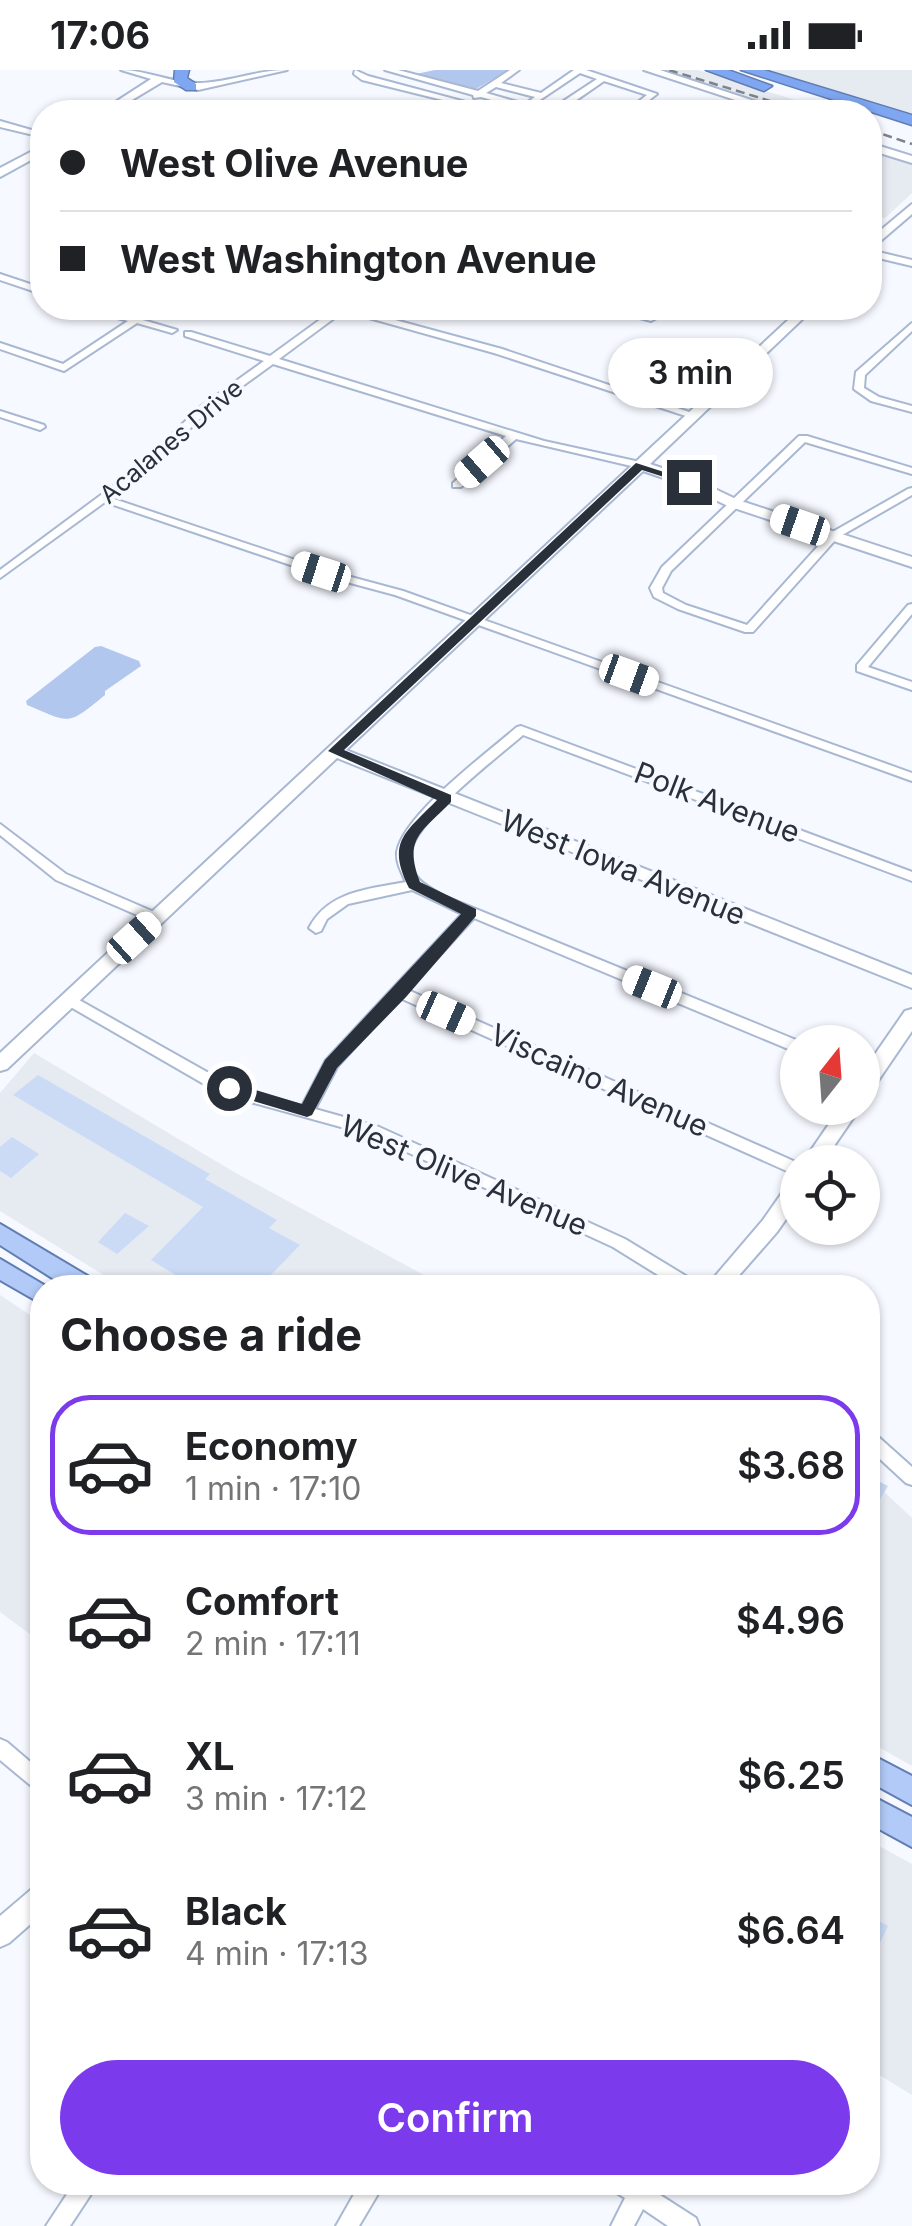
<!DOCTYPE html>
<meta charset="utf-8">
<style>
:root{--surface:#fff;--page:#f2f2f2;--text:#202124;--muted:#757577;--line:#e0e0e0;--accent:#7c3aed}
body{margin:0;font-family:Inter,sans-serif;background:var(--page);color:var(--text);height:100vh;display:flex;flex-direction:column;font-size:38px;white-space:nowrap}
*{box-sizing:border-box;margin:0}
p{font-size:32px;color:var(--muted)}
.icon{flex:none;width:55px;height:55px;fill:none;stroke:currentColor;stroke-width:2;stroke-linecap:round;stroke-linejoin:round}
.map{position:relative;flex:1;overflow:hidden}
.sheet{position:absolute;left:30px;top:1205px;width:850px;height:920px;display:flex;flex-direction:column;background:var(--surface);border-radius:40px;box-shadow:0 2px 8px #0004}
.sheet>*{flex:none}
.hud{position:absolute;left:30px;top:30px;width:852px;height:220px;border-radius:40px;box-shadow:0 2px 8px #0004;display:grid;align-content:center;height:220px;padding:0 30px;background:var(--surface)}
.needle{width:65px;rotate:17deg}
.fabs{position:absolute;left:780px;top:955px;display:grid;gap:20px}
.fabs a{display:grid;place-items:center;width:100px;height:100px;border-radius:50%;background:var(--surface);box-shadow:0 2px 8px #0004;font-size:50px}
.end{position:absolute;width:45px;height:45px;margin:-22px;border:12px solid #2a303a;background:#fff;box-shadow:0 0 0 5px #fff}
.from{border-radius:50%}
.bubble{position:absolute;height:70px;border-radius:35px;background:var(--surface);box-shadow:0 2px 8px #0004;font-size:32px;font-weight:600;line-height:70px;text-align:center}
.car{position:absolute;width:30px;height:60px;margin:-30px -15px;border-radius:12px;box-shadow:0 0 8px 2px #0007;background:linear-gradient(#fff 24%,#345 0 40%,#fff 0 76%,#345 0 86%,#fff 0)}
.hud b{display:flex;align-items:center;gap:35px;height:95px;font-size:38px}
.hud b+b{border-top:2px solid var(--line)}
.hud i{width:25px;height:25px;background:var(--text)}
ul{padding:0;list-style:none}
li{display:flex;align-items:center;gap:30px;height:140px;margin:0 20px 15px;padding:0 10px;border:5px solid transparent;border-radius:40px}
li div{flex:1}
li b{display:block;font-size:38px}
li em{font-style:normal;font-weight:600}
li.active{border-color:var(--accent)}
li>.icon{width:90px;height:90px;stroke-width:1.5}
h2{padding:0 30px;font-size:45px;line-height:120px}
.action{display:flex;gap:20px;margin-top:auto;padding:20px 30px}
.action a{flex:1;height:115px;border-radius:60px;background:var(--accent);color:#fff;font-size:40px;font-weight:600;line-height:115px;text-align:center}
.status{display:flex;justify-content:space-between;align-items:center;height:70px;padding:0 50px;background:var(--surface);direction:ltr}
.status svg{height:28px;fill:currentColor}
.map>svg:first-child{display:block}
.built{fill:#e6eaf1}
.green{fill:#b2c7ed}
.building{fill:#cbdbf6}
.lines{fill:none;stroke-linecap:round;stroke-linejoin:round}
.street-casing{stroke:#a9b8d2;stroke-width:4}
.secondary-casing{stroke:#a9b8d2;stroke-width:4}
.primary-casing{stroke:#617db1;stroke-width:4}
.highway-casing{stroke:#617db1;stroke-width:3}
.street{fill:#fff;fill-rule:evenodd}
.secondary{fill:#fff;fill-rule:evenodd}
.primary{fill:#b2caf7;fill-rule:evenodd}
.highway{fill:#7ea6f1;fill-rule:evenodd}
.rail{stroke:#7e838b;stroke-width:2.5;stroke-dasharray:9 5;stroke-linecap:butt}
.route{fill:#2a303a}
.labels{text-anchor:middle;stroke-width:8;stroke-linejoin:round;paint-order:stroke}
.far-street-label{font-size:25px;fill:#2a303a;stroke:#f6f9ff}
.street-label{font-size:30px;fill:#2a303a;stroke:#f6f9ff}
</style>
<div class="status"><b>17:06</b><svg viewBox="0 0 49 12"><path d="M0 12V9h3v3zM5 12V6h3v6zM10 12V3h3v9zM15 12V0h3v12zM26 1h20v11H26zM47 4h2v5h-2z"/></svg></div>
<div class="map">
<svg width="912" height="2156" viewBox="0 0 912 2156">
<rect width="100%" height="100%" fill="#f6f9ff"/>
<g class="built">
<path d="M660,0H698L834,42H797Z"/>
<path d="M767,0H912V43Z"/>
<path d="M870,82L912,95V123L885,148L870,144Z"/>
<path d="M34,983L234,1102L446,1217H123L0,1141V1023Z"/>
<path d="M0,1225L42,1253V1573L0,1542Z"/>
<path d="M868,1407L912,1448V1696L868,1671Z"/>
<path d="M868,1770L912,1794V2025L868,1998Z"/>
</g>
<g class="green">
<path d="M435,0H508L476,19L416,4Z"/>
<path d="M101,576L139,591L141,596L105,621V625C66,657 71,653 27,635L26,631L95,577Z"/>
</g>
<g class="building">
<path d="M38,1005L210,1104L205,1109L277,1150L269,1158L300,1175L258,1218H197L151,1190L203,1137L13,1025Z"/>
<path d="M12,1067L39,1084L11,1108L0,1101V1077Z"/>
<path d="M125,1143L149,1156L117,1184L98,1172Z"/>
<path d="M868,1406L888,1416L868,1449Z"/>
<path d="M868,1845L888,1856L876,1881L868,1877Z"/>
</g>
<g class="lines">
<defs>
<g id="street">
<path d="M355,0L368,6L503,42H491L362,10L354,4Z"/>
<path d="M385,0H398L478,21L510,0H519L501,13L541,23L574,0H586L657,24L634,42H625L647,25L604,11L562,40H556V36L597,9L580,3L522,42L518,40L520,38L481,27L474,28L473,25ZM496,17L535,27L525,34L486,23Z"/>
<path d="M0,51L42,63V67L0,57Z"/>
<path d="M870,180L912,190V196L870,186Z"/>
<path d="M0,204L42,218V224L0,210Z"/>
<path d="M89,238H102L177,260L172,263L137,253L64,301L0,279V273L63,294L128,251L90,240Z"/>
<path d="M336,238H351L502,279L698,345L689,347L494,283L344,241L279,289L544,371L640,392L645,395L640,398L516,369L461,417H453V413L506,366L273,294L208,341L144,403L111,428L325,500L403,521L912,703V711L395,525L317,504L105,432L0,508V500L136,399L200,337L264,291L185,266V262H191L270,286Z"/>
<path d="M603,238H618L650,245L663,238H674L651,251Z"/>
<path d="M912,253V261L865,305L864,318L879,327L912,336V342L871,331L854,319L856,302Z"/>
<path d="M0,341L44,355L45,357L40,360L0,347Z"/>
<path d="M799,366H807L912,398V404L805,372L671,501L662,518L663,523L686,535L747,555L829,464L908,419L912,418V425L837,468L753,562H745L678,539L654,527L650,518L662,497Z"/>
<path d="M912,534V544L868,597L912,612V620L857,601V595L908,535Z"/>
<path d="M521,656L912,802V811L523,665C498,687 410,753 410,786C409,808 428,817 444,826L801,972H798V982L793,981L474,848L408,920L798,1093V1106L400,928L337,997L315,1039L379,1057L625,1169L699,1214L701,1218H679L613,1177L370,1065L243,1030L204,1014L62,932L60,929L67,924L72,926L214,1006L252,1022L302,1036L326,990L462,844L412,820L348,834L327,849L321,861L316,863L309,858C328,821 369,819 406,812C402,803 396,793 397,782C403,745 487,683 517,657Z"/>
<path d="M0,754L66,804L161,845L163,848L156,853L151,851L56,810L0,765Z"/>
<path d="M868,1361L874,1363L912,1397V1415L906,1413L868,1378Z"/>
<path d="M0,1669L7,1672L42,1702V1722L35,1719L0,1690Z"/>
<path d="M75,2112H99L70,2156H46Z"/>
<path d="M361,2112H385L359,2156H336Z"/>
<path d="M609,2112H640L696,2148L699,2156H668L643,2139L634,2156H611L625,2128L612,2120Z"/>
</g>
<g id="secondary">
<path d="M121,0C147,0 174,14 200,13C229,12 257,0 287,0L198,20L162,12L112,42H100L151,9Z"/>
<path d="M644,0H660L788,42H772Z"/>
<path d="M870,73L912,86V93L870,80Z"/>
<path d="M42,76V84L0,107V98Z"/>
<path d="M912,134V144L870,180V169Z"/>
<path d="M801,238H814L650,394L694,409L738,430L912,487V497L728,436L684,415L643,401L346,680L912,905V918L337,688L7,999L0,1001V983Z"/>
<path d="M912,939V961L869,1024L862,1026V1003L905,941Z"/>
<path d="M840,1038H860L823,1092H803Z"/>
<path d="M798,1107V1132L777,1162L728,1218H705L763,1150L791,1110Z"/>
<path d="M42,1814V1844L9,1873L0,1877V1846L33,1818Z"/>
</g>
<g id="primary">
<path d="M0,1154L96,1211L100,1218H68L0,1175Z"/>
<path d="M0,1189L49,1218H42V1234L0,1210Z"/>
<path d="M868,1683L912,1706V1735L868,1711Z"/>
<path d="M868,1724L912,1747V1777L868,1753Z"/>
</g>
<g id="highway">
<path d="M175,0H189L187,8L196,14V20H186L174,12Z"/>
<path d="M706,0H728L772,16L764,21Z"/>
<path d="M741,0H764L912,45V55Z"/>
</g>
</defs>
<use href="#street" class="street-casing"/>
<use href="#secondary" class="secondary-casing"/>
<use href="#primary" class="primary-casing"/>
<use href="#highway" class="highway-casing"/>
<use href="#street" class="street"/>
<use href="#secondary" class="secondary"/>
<use href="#primary" class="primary"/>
<use href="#highway" class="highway"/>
<g class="rail">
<path d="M669,0L806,42"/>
<path d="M870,60L912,74"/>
</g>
</g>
<path class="route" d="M636,393L695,412L689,415L642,400L344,680L451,725V732C422,762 403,768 420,812L476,839V846L406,927L337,998L312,1045L307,1047L223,1022L221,1018L229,1012L302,1034L325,990L461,844L409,818C386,772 405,763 437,730L328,681Z"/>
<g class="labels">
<g class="far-street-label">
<text transform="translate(171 371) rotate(-40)" y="9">Acalanes Drive</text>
</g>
<g class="street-label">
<text transform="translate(717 733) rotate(21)" y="10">Polk Avenue</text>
<text transform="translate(623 798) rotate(22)" y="10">West Iowa Avenue</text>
<text transform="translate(599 1011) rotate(24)" y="10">Viscaino Avenue</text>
<text transform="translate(464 1106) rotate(23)" y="10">West Olive Avenue</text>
</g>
</g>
</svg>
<div class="fabs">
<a><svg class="needle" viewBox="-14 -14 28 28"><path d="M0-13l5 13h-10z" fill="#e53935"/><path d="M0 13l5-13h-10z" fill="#757577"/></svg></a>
<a><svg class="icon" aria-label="locate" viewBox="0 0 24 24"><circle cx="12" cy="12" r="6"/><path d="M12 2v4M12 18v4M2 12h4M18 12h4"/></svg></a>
</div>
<i class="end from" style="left:229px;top:1018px"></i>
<i class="end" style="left:689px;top:412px"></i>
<div class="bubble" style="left:608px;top:268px;width:165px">3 min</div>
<i class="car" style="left:482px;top:392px;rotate:229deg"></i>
<i class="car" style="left:800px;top:455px;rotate:289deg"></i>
<i class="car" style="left:321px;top:502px;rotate:288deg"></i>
<i class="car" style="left:629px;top:605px;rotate:110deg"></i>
<i class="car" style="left:134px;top:868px;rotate:48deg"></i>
<i class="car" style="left:652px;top:917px;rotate:292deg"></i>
<i class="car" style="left:446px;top:943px;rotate:114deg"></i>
<div class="hud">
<b><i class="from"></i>West Olive Avenue</b>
<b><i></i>West Washington Avenue</b>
</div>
<section class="sheet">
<h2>Choose a ride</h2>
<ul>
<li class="active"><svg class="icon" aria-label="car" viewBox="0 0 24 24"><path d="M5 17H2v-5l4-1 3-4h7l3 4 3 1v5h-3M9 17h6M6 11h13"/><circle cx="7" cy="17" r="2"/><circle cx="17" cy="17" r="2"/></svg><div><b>Economy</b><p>1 min · 17:10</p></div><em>$3.68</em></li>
<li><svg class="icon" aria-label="car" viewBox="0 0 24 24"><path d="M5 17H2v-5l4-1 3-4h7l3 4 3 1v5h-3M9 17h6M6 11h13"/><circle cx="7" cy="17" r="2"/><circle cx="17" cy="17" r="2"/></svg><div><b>Comfort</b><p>2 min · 17:11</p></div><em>$4.96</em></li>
<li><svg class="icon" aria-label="car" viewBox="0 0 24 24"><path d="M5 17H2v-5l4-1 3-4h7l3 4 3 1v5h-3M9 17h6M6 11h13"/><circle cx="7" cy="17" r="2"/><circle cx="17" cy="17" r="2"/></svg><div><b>XL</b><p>3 min · 17:12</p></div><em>$6.25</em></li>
<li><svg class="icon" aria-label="car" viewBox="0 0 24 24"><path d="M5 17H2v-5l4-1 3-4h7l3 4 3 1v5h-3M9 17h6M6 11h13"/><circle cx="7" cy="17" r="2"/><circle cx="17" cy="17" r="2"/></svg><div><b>Black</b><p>4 min · 17:13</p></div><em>$6.64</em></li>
</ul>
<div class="action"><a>Confirm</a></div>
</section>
</div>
